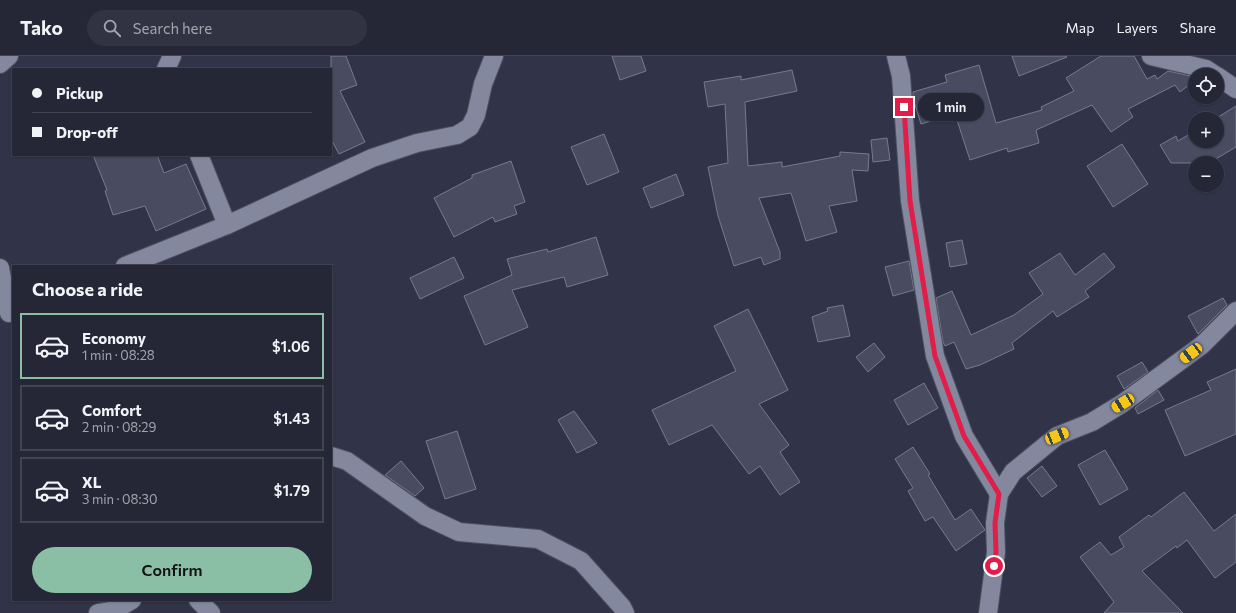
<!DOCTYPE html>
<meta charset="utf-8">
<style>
:root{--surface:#252736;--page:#313342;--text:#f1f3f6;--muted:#a3a5ad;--line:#424451;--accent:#8abfa5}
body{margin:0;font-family:Commissioner,sans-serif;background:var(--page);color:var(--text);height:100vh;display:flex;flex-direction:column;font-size:15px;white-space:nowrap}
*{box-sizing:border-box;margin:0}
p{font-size:13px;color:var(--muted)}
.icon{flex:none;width:22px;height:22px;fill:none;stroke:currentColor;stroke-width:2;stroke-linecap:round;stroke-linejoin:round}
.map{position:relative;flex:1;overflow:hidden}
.panel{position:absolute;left:12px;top:209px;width:320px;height:336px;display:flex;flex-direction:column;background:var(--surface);border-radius:0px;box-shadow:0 1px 3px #0004,0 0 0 1px var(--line)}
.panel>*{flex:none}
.banner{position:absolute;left:12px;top:12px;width:320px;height:88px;border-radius:0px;box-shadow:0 1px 3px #0004,0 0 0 1px var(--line);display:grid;align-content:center;height:88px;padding:0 20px;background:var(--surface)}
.buttons{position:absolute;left:1188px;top:12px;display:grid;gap:8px}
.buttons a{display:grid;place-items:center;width:36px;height:36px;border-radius:50%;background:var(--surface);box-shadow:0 1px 3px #0004,0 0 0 1px var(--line);font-size:20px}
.end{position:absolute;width:18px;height:18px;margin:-9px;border:5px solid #e11d48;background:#fff;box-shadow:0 0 0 2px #fff}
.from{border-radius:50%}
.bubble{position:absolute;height:28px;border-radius:14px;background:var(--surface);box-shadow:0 1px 3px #0004,0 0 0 1px var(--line);font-size:13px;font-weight:600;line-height:28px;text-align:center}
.car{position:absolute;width:12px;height:24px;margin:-12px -6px;border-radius:5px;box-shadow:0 0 3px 1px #0007;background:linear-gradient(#f5c518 24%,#345 0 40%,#f5c518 0 76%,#345 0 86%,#f5c518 0)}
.banner b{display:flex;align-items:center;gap:14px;height:38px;font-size:15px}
.banner b+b{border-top:1px solid var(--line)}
.banner i{width:10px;height:10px;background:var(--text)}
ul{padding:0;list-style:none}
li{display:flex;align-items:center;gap:12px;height:66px;margin:0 8px 6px;padding:0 12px;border:2px solid var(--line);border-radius:0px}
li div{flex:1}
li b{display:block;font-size:15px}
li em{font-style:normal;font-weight:600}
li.selected{border-color:var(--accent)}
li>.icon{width:36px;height:36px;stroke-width:1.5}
h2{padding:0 20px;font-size:18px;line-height:48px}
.action{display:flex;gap:8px;margin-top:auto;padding:8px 20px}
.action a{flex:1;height:46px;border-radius:24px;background:var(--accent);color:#111;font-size:16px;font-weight:600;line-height:46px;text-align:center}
header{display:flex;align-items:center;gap:24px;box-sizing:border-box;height:56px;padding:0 20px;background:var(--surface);border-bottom:1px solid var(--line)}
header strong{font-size:19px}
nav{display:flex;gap:22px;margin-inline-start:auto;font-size:14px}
.search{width:280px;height:36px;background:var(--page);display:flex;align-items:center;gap:10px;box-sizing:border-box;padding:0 14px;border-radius:22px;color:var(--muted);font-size:15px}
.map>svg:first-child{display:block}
.building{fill:#494c61;stroke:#767a90}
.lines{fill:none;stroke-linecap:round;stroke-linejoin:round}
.street-casing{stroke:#4e5061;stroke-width:20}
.street{stroke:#84889f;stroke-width:18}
.route{stroke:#e11d48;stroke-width:5}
</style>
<header>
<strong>Tako</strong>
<div class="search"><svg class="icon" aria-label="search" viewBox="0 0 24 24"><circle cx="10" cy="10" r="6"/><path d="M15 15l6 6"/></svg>Search here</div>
<nav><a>Map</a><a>Layers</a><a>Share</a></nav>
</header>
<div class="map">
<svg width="1236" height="557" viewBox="0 0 1236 557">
<rect width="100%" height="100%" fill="#313448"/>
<g class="building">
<path d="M331,0H346L357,29L340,35L365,86L339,98L331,83Z"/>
<path d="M612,0H641L646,15L620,24Z"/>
<path d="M1012,0H1066L1067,1L1019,20Z"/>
<path d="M1101,0H1134L1147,23L1155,19L1157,23L1168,15L1195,21V24L1180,36L1175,29L1128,53L1133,61L1111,76L1092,49L1036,74L1039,87L1008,96L1007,92L970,104L955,58L921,68L913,42V36L947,26L945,19L979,9L996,67L1042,54L1041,51L1074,35L1066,22Z"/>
<path d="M792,14L797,35L745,46L748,110L782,106V111L840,100V96L869,98L868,115L852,114L857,145L829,150L837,176L806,185L791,137L759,142L780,196V203L764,209L761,201L734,210L718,160L708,111L728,107L725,48L708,51L704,26L741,20V24Z"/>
<path d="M1236,50V91L1209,107H1171L1160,89L1176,80L1178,85L1195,75V85H1217V63H1215Z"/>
<path d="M604,78L619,116L587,129L571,91Z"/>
<path d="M887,82L890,104L873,106L871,84Z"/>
<path d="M1122,88L1148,128L1113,151L1087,110Z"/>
<path d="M93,99H157L164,117L186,108L206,153L156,175L145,150L113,159L105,135L107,134Z"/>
<path d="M511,105L525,146L514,150L517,158L495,166L493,161L454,181L434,142L472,122V119Z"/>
<path d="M676,118L684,139L651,152L643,132Z"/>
<path d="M596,181L608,219L567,231L564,221L512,234L528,271L485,289L464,240L512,219L507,203L547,193L548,196Z"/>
<path d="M962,184L967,208L950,211L946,187Z"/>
<path d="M1060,197L1075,219L1104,197L1115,211L1085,235L1089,241L1057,261L1053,255L1012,287L1014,293L980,309L966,313L954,286L945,290L943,286L936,242L952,235L971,279L1014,259L1043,238L1029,217Z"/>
<path d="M454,201L464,222L420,243L410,222Z"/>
<path d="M909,205L914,234L893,240L885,211Z"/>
<path d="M1223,242L1227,249L1198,278L1188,260Z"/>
<path d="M843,249L850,280L818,286L812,261L828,255L827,252Z"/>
<path d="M748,253L788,334L759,348L789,389L780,396L800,426L780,439L760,410L749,418L712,369L669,389L652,354L736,315L714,270Z"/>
<path d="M874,287L885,301L868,316L856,301Z"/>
<path d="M1142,306L1148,316L1124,333L1117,320Z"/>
<path d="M1236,313V378L1185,400L1165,354L1211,334L1207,326Z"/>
<path d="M924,327L938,352L908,369L894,344Z"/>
<path d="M1158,334L1164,344L1138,358L1135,352Z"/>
<path d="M574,355L597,387L577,397L558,364Z"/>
<path d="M457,375L476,433L445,443L426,385Z"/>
<path d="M913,391L930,418L928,419L955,464L971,453L985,474L956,495L933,461L925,465L908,435L913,432L895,403Z"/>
<path d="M1105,394L1128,433L1100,449L1078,409Z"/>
<path d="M401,405L424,432L415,440L385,419Z"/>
<path d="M1042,410L1057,430L1042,441L1027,422Z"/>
<path d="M1184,436L1214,475L1236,458V506L1215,522L1187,484L1177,492L1176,490L1142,515L1183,557H1104L1114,546L1080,501L1100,486L1111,499L1124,491L1119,481L1149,459L1151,461Z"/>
</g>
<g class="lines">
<defs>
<g id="street">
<path d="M896,0L901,20L910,145L935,300L964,380L999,438"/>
<path d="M1151,0L1206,13L1215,19"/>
<path d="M0,8L9,0"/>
<path d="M166,13L172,0"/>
<path d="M1217,20L1236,33"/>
<path d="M199,99L227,169"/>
<path d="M125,210L227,169L372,102L417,87L457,79L470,71L476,59L483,28L494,0"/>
<path d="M0,212L9,257"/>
<path d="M331,400L347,405L425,460L459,476L538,483L581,505L622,551L625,557"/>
<path d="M198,544L211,557"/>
<path d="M98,557L115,554L132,544"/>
<path d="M988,557L996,496L995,467L999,438L1013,416L1057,380L1092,366L1123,347L1202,289L1236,255"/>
</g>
</defs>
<use href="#street" class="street-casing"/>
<use href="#street" class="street"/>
</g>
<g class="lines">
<path class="route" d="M904,51L910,145L935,300L964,380L999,438L995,467L996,496L994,510"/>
</g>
</svg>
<div class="buttons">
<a><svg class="icon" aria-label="locate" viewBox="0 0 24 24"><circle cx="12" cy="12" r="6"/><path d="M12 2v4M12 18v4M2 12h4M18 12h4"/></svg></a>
<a>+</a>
<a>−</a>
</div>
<i class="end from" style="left:994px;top:510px"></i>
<i class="end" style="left:904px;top:51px"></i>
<div class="bubble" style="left:918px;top:37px;width:66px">1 min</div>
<i class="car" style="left:1191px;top:297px;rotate:233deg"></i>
<i class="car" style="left:1123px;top:347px;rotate:239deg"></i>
<i class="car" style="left:1057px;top:380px;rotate:68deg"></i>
<div class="banner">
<b><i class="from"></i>Pickup</b>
<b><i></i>Drop-off</b>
</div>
<section class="panel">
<h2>Choose a ride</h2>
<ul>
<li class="selected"><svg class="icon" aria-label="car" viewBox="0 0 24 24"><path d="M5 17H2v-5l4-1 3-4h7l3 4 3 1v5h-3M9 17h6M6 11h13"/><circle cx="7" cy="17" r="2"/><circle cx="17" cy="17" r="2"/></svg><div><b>Economy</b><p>1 min · 08:28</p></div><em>$1.06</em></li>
<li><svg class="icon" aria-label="car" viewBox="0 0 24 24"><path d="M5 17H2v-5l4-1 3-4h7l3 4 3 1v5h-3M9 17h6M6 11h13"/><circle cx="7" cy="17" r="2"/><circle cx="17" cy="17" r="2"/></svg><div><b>Comfort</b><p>2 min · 08:29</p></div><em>$1.43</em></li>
<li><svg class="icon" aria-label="car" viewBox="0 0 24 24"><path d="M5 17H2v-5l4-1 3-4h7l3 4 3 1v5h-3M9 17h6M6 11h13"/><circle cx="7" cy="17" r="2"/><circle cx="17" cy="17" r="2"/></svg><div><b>XL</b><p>3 min · 08:30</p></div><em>$1.79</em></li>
</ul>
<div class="action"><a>Confirm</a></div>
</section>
</div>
